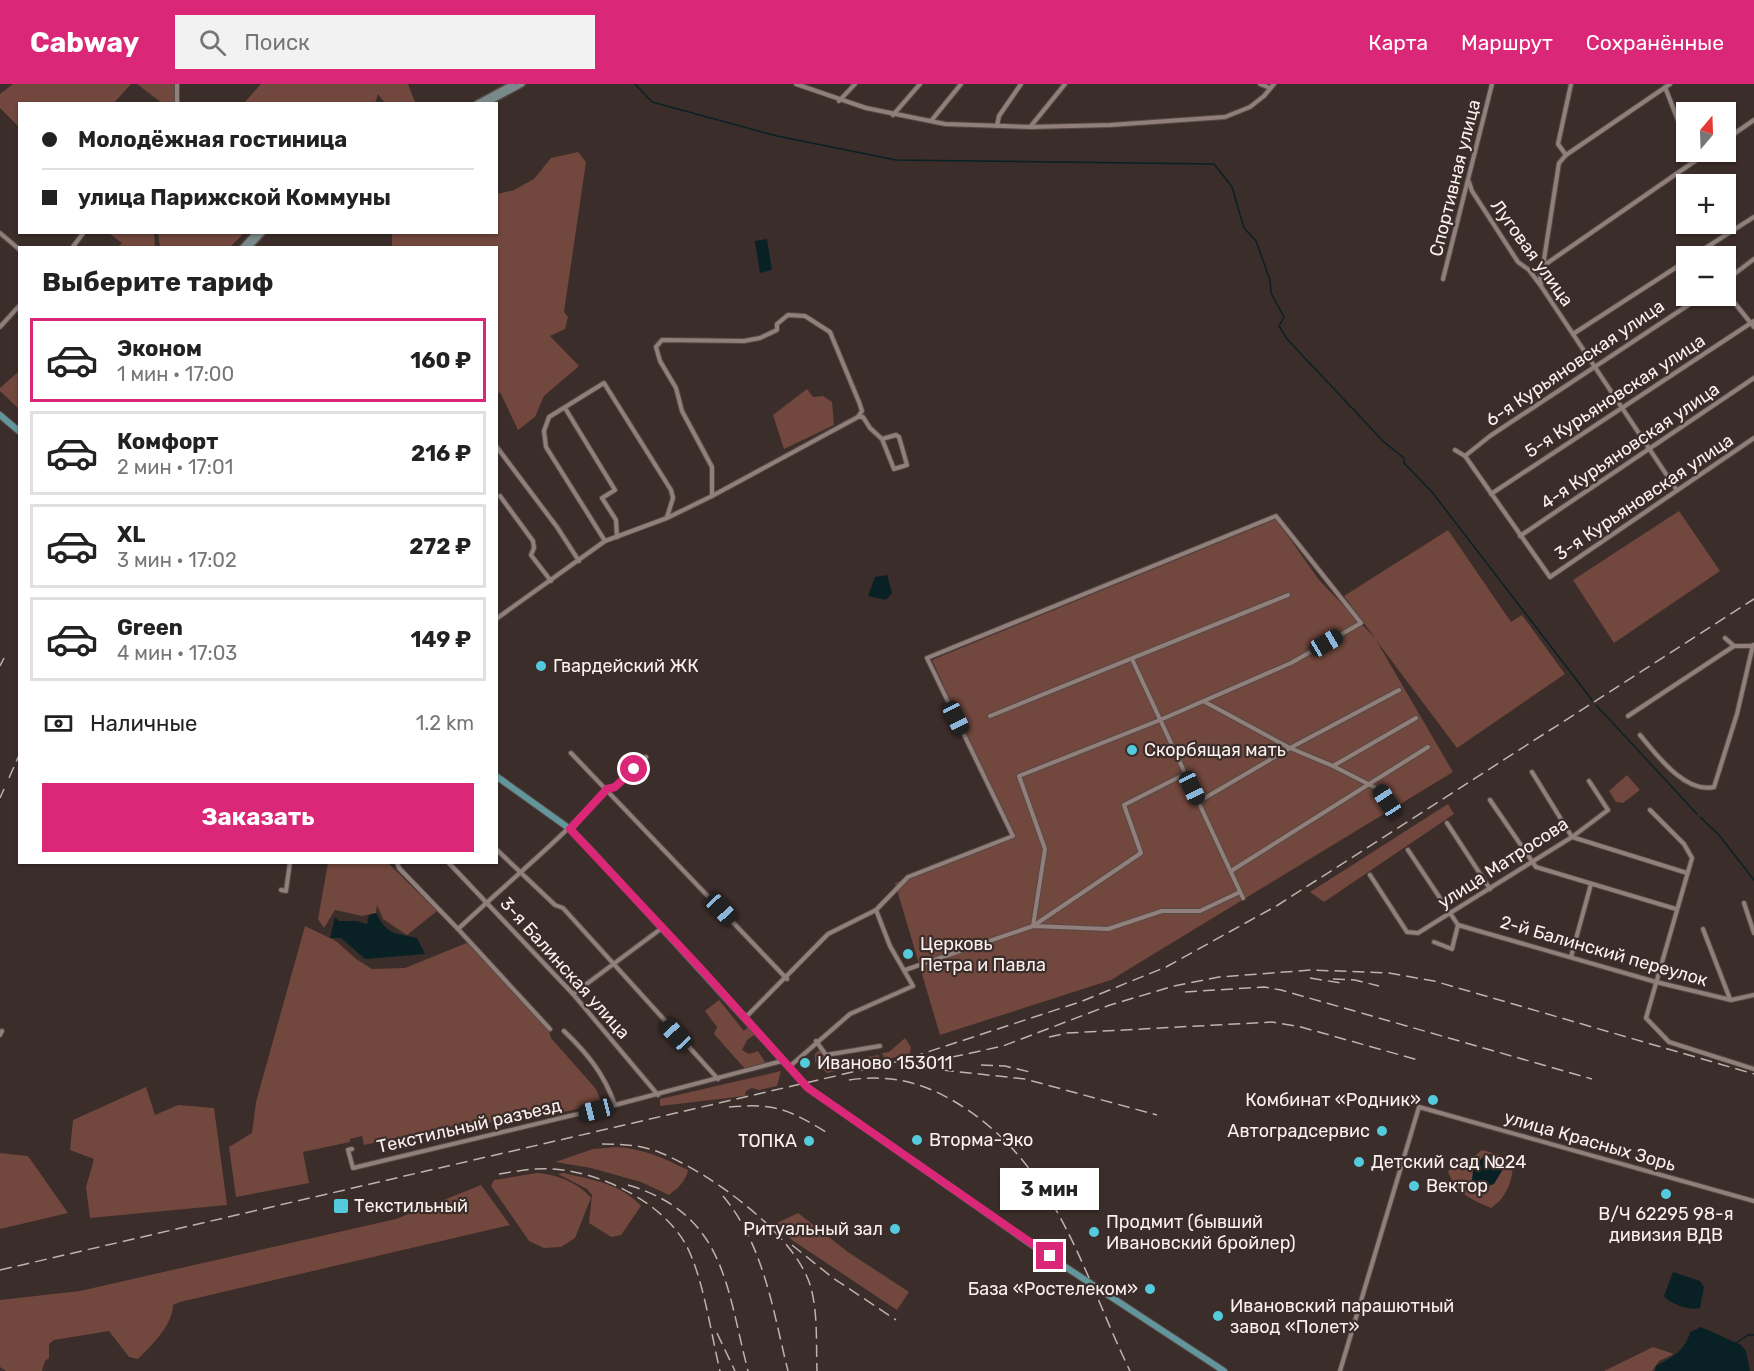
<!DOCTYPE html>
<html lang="ru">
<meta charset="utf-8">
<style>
:root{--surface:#fff;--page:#f2f2f2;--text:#222;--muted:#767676;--line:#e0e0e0;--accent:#db2777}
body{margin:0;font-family:Rubik,sans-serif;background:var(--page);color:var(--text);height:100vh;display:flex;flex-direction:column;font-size:22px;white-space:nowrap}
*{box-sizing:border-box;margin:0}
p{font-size:20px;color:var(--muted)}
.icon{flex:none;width:33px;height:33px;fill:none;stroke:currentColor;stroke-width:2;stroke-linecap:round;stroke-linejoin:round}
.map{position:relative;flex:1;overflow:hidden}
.details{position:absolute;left:18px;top:162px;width:480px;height:618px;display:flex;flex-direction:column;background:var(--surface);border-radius:0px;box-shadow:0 2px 4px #0004}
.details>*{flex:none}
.guide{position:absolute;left:18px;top:18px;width:480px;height:132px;border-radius:0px;box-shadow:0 2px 4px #0004;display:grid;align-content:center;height:132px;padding:0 24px;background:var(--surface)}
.needle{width:39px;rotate:19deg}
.buttons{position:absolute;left:1676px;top:18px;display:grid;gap:12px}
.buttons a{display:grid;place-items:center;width:60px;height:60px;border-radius:0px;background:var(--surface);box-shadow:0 2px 4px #0004;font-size:30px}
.end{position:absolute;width:27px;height:27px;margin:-14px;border:8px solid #db2777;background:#fff;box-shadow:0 0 0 3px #fff}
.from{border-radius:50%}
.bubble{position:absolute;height:42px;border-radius:0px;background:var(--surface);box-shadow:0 2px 4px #0004;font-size:20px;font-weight:700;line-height:42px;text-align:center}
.car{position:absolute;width:18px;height:36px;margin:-18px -9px;border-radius:8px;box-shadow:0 0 4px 2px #0007;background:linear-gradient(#222 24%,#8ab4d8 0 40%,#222 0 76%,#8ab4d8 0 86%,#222 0)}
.guide b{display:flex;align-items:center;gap:21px;height:57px;font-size:22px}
.guide b+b{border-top:2px solid var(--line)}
.guide i{width:15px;height:15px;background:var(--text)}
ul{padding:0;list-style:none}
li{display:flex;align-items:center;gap:18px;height:84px;margin:0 12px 9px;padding:0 12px;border:3px solid var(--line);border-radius:0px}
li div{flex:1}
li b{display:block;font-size:22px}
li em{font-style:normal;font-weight:700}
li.selected{border-color:var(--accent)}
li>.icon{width:54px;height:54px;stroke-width:1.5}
h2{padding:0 24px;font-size:27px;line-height:72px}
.pay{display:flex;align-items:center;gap:15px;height:66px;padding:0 24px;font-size:22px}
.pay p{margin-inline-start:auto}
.cta{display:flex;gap:12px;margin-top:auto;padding:12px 24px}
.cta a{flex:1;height:69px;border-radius:0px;background:var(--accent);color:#fff;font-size:24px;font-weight:700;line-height:69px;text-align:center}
header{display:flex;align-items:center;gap:36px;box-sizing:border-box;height:84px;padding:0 30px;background:var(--accent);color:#fff}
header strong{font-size:28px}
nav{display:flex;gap:33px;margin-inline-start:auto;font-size:21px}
.search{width:420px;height:54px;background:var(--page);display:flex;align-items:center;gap:15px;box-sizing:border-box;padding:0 21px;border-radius:0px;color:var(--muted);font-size:22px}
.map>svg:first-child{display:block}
.green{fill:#72473d}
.water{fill:#092125}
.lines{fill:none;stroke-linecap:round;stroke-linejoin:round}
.stream{stroke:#092125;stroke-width:1.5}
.street-casing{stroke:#564a47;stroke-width:6}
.secondary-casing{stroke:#564a47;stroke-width:8}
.primary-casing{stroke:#564a47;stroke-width:8}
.street{stroke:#907f7a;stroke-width:4}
.secondary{stroke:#7a8a8b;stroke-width:5}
.primary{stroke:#63959c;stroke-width:6}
.rail{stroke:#beb3b0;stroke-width:1.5;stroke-dasharray:12 6;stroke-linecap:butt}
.route{stroke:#db2777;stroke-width:8}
.poi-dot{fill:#54cadd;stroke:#3b2d2a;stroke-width:2}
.labels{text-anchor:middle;stroke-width:4.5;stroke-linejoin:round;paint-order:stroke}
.street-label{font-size:18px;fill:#faf1ee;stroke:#3b2d2a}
.poi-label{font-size:18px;fill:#faf1ee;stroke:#3b2d2a;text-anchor:start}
</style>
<header>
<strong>Cabway</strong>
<div class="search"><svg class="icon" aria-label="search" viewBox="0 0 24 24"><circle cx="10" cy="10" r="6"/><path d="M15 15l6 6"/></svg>Поиск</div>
<nav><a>Карта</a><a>Маршрут</a><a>Сохранённые</a></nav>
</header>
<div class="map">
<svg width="1754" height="1287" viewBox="0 0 1754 1287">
<rect width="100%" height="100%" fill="#3b2d2a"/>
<g class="green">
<path d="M13,0H131L114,19L20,20L19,43L0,24V10Z"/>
<path d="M137,0H174V19H162Z"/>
<path d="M261,0H408L415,18L385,19L378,10L375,19H244Z"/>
<path d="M578,68L586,78L564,228L568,233L565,245L550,252L579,282L544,312L535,333L518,346L500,308L497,310L496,164L392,163V149L496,148L497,110L514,106L534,95L551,74Z"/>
<path d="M109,149H154L155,163H118L122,159Z"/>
<path d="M158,149V148L244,149L229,164L160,163Z"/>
<path d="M19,287V325L0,307V304Z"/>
<path d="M807,305L813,313L823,312L832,318L834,341L784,365L773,331Z"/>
<path d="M1679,427L1720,487L1614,559L1573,496Z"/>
<path d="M1276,435L1319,496L1375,554L1344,512L1448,446L1511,538L1522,531L1565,590L1457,664L1376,556L1453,688L1111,896L940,951L895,799L1013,752L932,576Z"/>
<path d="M1627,691L1640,706L1623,719L1616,718L1609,707Z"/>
<path d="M1448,720L1454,730L1324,818L1310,808Z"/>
<path d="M328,779H388L437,827L407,851L383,835L377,821L376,829L362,832L335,826L324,844L318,835Z"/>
<path d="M305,842L336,857L356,875L372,885L405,884L469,858L549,947L551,954L596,1005L602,1020L534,1034L446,1043L364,1061L362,1052L350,1055V1058L303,1068L309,1099L236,1113L229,1063L252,1049L256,1018Z"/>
<path d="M719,916L744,947L748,943L756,950L747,956L742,966L749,970L758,967L765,978L760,983L746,986L714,950L717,943L705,927Z"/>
<path d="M905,954L911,963L910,969L885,976L882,969L889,968Z"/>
<path d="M819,966L831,979L879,971L880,977L827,989L815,978V970Z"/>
<path d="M781,987L777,1002L759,1006L752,1004L746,1007L745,1012L660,1022V1015Z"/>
<path d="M146,1003L155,1031L178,1021L214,1024L227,1121L90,1134L86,1103L94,1075L70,1066L73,1036Z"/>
<path d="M617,1063C644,1065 664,1074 688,1086C686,1097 678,1104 669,1111L641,1098L591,1084L555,1078L593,1065Z"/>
<path d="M1482,1066L1513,1075C1514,1094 1507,1114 1491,1124C1470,1115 1457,1109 1448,1088L1454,1079L1465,1080Z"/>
<path d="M0,1069L28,1072L68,1129L0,1145Z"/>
<path d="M537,1089C556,1090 579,1099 591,1114L575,1154L561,1163L544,1164L529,1157L491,1102L494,1096Z"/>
<path d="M563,1089C590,1095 622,1100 641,1122L621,1151L611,1153L589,1139L592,1111L587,1105L558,1090Z"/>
<path d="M481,1101L510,1141L180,1218L173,1221C173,1241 151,1262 138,1275L129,1273L109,1247L54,1256L49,1260V1274L45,1277L42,1287H6L0,1283V1216L80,1207L396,1135Z"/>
<path d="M798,1129L848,1168L909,1208L897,1226L792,1156L775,1140Z"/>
<path d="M1653,1263L1674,1270L1659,1277L1652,1287H1604Z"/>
</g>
<g class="water">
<path d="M767,155L772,186L760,189L755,157Z"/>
<path d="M887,491L892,509L886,516L868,512L875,493Z"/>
<path d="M376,829C388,852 396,849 417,854L425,870L365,875L341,854H330L335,833L339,837H356L367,840L369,831Z"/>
<path d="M1490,1070L1503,1079V1085L1494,1100L1481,1104L1472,1097L1473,1086L1484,1071Z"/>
<path d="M1673,1188L1700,1197L1704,1203L1700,1224C1690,1227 1670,1220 1664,1212Z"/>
<path d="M1701,1243L1741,1261L1746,1267L1750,1287H1655L1656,1282C1672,1273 1686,1266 1690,1248Z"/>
</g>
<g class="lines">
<g class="stream">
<path d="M635,0L652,18L777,52L896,76L1214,80L1232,103L1244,144L1256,157L1270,196L1271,209L1284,233L1279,242L1287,255L1384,358L1404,374V379L1432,408L1592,616"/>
<path d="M1596,621L1697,730"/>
<path d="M1700,733L1719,751L1754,796"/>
<path d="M1736,1259L1748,1251H1754"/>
</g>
<defs>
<g id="street">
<path d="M796,0L866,24L945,40L1031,43L1110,41L1225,33L1250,23L1264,12L1274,0"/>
<path d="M1260,0L1270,4"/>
<path d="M1665,3L1686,57"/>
<path d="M839,17L855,0"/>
<path d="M177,20V0"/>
<path d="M893,31L920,0"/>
<path d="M931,37L961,0"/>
<path d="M997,42L999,32L1021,0"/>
<path d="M1031,42L1065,0"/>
<path d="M1725,56L1754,36"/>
<path d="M1690,68L1694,78"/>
<path d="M1566,71L1558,60L1571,0"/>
<path d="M1469,98L1472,107L1518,178L1529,186L1541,202L1676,405"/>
<path d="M0,149L20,166"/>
<path d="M72,164L84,148"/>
<path d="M1693,172L1754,133"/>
<path d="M1705,172L1704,170L1712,163"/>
<path d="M1543,182L1559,79L1566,71L1670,0"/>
<path d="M1443,195L1492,0"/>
<path d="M1725,197L1754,175"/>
<path d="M1541,201L1540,191L1543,182L1708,68"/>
<path d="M1725,207L1754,243"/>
<path d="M0,243L20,221"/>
<path d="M1573,250L1686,177"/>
<path d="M565,324L615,406L602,414L616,436L617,453"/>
<path d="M859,333H863L870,344L882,355L896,351L899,353L907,381L894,385L882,355"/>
<path d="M496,362L557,443L579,477"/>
<path d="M1455,366L1465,372L1550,493L1754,354"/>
<path d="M1465,372L1490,352L1702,212"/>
<path d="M1491,410L1754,237"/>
<path d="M500,412L533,457L534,464L531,471L551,497"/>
<path d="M712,412V383L682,327L676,304L660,277L656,263L662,256L744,257L760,254L777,246V240L788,231L805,232L830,248L859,318L862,327L858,333"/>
<path d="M1520,452L1754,294"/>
<path d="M605,457L546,363L544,347L549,333L604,299L671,406L673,414L667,433"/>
<path d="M496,535L605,457L667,434L712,412L858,333"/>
<path d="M1725,554L1734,562H1754"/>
<path d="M1132,575L1243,814"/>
<path d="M1205,618L1290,664L1333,682L1380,706L1394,728"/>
<path d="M990,632L1288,511"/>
<path d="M1628,632L1734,562"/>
<path d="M1640,651C1656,670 1685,710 1714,703L1737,630L1753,561"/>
<path d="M571,669L787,895"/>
<path d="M1333,682L1416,634"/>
<path d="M1532,688L1572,753L1687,789"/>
<path d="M1490,716L1536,783L1676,825"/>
<path d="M1198,718L1290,664L1399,606"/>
<path d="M1650,726L1684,760L1692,774L1646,934L1669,958L1754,985"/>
<path d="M1447,739L1490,805"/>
<path d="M496,765L555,821L563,824L718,995"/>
<path d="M1408,766L1458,841L1656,898L1731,916L1754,911"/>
<path d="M397,778L399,784L458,845L550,945"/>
<path d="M448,778L573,910L658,1011"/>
<path d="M1231,787L1428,663"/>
<path d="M1370,791L1407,848L1418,849L1572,753L1608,726L1589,697"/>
<path d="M281,806L286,807L290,778"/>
<path d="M1744,819L1754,849"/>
<path d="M876,826L908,793L1013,752L927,574L1276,432L1361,539L1291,579L1160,636L1019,692L1045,765L1033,842"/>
<path d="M1033,842L1141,769L1124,721L1185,690"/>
<path d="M458,845C508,798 561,755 607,705L615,703L646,673"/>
<path d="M1703,845L1730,915"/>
<path d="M1434,858L1452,865L1458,841"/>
<path d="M1571,873L1591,800"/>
<path d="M905,886L1033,842L1108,845L1162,827H1200L1240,808"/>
<path d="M573,910L662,844"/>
<path d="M745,934L828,850L876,826L890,862L913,902L850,930L789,983"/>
<path d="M564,947C588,970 604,990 615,1021L782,977"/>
<path d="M0,951L2,947"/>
<path d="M816,957L826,971L880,962"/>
<path d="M352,1065L348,1066L353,1084L615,1021"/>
<path d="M1340,1287L1419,1023L1754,1117"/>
</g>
<g id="secondary">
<path d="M476,20L513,0"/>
<path d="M485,20L522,0"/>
<path d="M242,164L257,148"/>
<path d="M248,164L263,148"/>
</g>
<g id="primary">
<path d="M0,331L20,348"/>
<path d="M496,692L570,745L586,761L808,1004L1032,1161L1224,1287"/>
</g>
</defs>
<use href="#street" class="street-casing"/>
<use href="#secondary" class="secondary-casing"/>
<use href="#primary" class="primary-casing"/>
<use href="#street" class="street"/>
<use href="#secondary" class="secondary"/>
<use href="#primary" class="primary"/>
<g class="rail">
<path d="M0,582L4,574"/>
<path d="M9,694L20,669"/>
<path d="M0,714L4,705"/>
<path d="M1310,894L1341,899"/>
<path d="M1333,895L1355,896L1379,902"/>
<path d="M1185,908L1264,903L1281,906L1592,995"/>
<path d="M1049,953L1067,949L1272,938L1301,943L1418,976"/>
<path d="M916,981L1003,962L1110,921L1174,902L1219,893L1312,886L1389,889L1434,897L1754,990"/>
<path d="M981,981L1005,982L1034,989"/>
<path d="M924,984L1025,995L1157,1031"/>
<path d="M849,996C890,990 922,998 957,1019C1057,1080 1082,1188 1130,1287"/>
<path d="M729,1023C774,1019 788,1025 826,1048"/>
<path d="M602,1060C623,1060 642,1061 661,1069C710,1089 797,1151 811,1204C818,1230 816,1261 817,1287"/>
<path d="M499,1090C511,1088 523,1086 535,1085C587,1081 658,1113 685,1159C703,1191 711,1250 720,1287"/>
<path d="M628,1101C725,1130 726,1202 748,1287"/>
<path d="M723,1112C764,1161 773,1227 788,1287"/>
<path d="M792,1161L833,1194L896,1236"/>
<path d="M0,1186L900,977L1080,918L1166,883L1278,821L1754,515"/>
<path d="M717,1249L735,1287"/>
</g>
</g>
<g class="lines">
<path class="route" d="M634,685L615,703L607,705L570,745L703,887L808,1004L1050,1172"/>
</g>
<g class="poi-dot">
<circle cx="541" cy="582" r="6"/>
<circle cx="1132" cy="666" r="6"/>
<circle cx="908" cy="870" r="6"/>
<circle cx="805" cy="979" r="6"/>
<circle cx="1433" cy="1016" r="6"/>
<circle cx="1382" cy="1047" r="6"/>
<circle cx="917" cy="1056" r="6"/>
<circle cx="809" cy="1057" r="6"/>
<circle cx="1359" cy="1078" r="6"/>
<circle cx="1414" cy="1102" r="6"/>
<circle cx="1666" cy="1110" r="6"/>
<rect x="333" y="1114" width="16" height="16" rx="3"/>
<circle cx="895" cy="1145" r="6"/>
<circle cx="1094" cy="1148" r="6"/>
<circle cx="1150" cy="1205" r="6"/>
<circle cx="1218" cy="1232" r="6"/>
</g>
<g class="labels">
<g class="street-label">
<text transform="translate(1455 94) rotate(-76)" y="6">Спортивная улица</text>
<text transform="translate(1532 169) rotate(54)" y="6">Луговая улица</text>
<text transform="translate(1575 279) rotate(-34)" y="6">6-я Курьяновская улица</text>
<text transform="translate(1615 312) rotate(-33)" y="6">5-я Курьяновская улица</text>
<text transform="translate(1630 362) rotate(-34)" y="6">4-я Курьяновская улица</text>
<text transform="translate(1644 413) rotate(-34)" y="6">3-я Курьяновская улица</text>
<text transform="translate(1503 779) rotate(-33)" y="6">улица Матросова</text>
<text transform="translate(1604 867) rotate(16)" y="6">2-й Балинский переулок</text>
<text transform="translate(565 884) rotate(48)" y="6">3-я Балинская улица</text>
<text transform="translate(469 1042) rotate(-13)" y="6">Текстильный разъезд</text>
<text transform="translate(1590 1057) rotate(16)" y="6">улица Красных Зорь</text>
</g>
<g class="poi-label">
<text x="553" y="588">Гвардейский ЖК</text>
<text x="1144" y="672">Скорбящая мать</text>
<text x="920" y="866">Церковь<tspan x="920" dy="21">Петра и Павла</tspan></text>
<text x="817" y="985">Иваново 153011</text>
<text x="1421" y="1022" text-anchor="end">Комбинат «Родник»</text>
<text x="1370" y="1053" text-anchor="end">Автоградсервис</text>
<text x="929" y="1062">Вторма-Эко</text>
<text x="797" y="1063" text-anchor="end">ТОПКА</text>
<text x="1371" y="1084">Детский сад №24</text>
<text x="1426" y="1108">Вектор</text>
<text x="354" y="1128">Текстильный</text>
<text x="1666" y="1136" text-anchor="middle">В/Ч 62295 98-я<tspan x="1666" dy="21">дивизия ВДВ</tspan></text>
<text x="1106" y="1144">Продмит (бывший<tspan x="1106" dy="21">Ивановский бройлер)</tspan></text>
<text x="883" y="1151" text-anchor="end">Ритуальный зал</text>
<text x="1138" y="1211" text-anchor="end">База «Ростелеком»</text>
<text x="1230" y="1228">Ивановский парашютный<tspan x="1230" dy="21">завод «Полет»</tspan></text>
</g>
</g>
</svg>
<div class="buttons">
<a><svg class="needle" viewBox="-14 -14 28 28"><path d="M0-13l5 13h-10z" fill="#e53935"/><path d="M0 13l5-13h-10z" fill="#767676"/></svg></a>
<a>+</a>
<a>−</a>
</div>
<i class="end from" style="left:634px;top:685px"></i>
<i class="end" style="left:1050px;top:1172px"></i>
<div class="bubble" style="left:1000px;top:1084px;width:99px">3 мин</div>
<i class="car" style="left:1326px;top:559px;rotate:60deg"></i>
<i class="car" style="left:956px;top:634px;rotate:154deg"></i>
<i class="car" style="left:1192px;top:704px;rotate:155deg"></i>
<i class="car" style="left:1387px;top:717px;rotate:327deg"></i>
<i class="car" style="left:721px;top:825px;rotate:137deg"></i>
<i class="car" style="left:676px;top:951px;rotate:317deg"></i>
<i class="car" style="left:596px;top:1026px;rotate:256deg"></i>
<div class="guide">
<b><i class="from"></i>Молодёжная гостиница</b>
<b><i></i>улица Парижской Коммуны</b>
</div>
<section class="details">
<h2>Выберите тариф</h2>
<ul>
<li class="selected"><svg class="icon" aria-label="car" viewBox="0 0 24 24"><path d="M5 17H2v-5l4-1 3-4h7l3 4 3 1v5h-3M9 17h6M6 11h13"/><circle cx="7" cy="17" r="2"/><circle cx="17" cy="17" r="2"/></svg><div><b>Эконом</b><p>1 мин · 17:00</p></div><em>160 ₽</em></li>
<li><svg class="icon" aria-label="car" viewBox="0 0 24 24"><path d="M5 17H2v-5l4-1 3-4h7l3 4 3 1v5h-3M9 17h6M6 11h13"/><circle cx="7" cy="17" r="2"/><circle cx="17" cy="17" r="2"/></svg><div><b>Комфорт</b><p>2 мин · 17:01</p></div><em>216 ₽</em></li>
<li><svg class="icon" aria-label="car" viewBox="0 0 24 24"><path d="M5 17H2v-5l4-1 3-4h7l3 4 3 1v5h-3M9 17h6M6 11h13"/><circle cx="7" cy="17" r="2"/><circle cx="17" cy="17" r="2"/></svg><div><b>XL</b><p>3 мин · 17:02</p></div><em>272 ₽</em></li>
<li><svg class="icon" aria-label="car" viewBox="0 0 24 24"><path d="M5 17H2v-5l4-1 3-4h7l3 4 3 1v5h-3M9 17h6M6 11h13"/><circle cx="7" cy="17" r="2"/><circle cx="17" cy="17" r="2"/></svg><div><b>Green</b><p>4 мин · 17:03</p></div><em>149 ₽</em></li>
</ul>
<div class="pay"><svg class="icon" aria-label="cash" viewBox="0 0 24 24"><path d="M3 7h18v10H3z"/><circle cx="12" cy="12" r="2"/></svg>Наличные<p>1.2 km</p></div>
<div class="cta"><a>Заказать</a></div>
</section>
</div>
